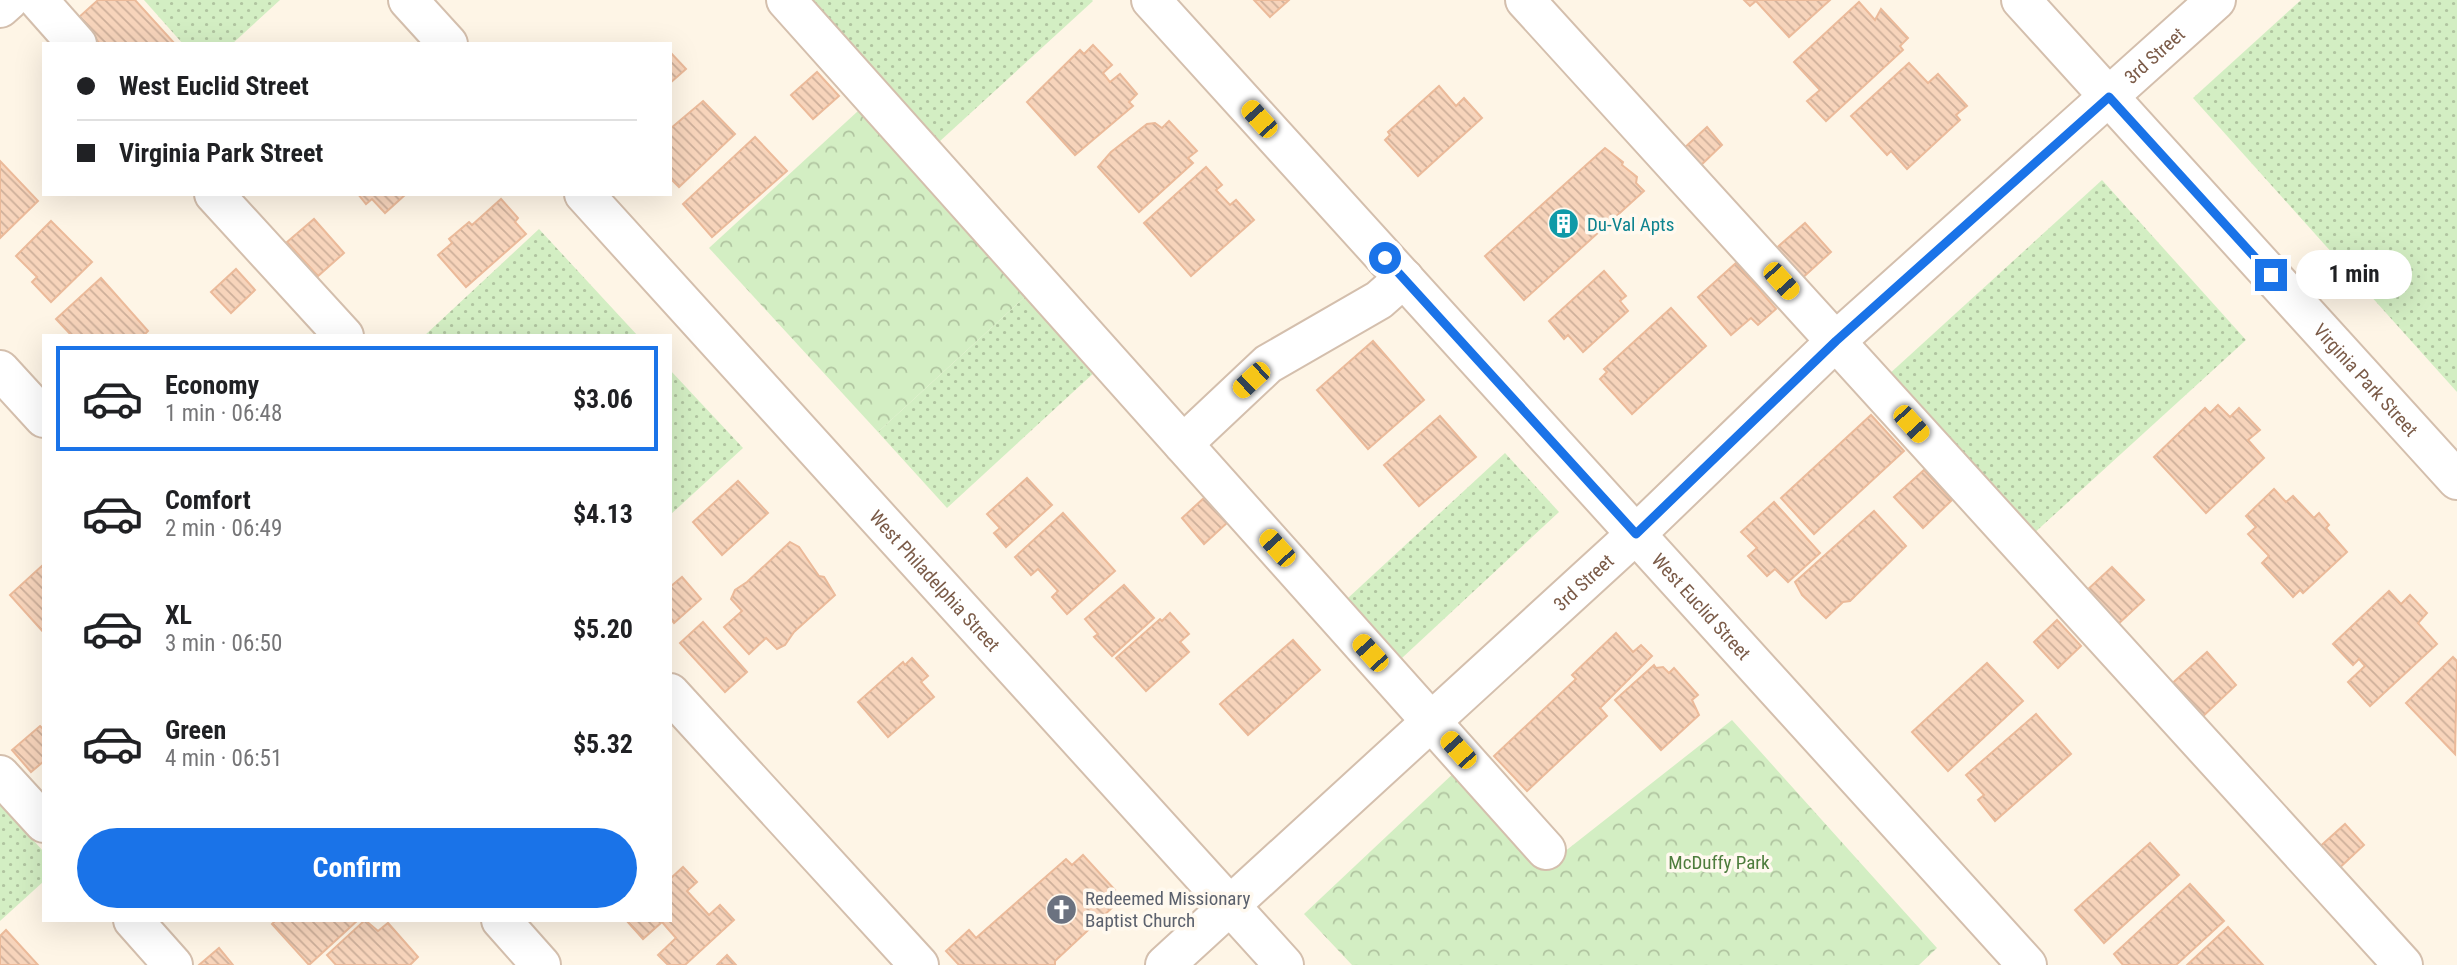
<!DOCTYPE html>
<meta charset="utf-8">
<style>
:root{--surface:#fff;--page:#f2f2f2;--text:#202124;--muted:#757577;--line:#e0e0e0;--accent:#1a73e8}
body{margin:0;font-family:"Roboto Condensed",sans-serif;background:var(--page);color:var(--text);height:100vh;display:flex;flex-direction:column;font-size:26px;white-space:nowrap}
*{box-sizing:border-box;margin:0}
p{font-size:23px;color:var(--muted)}
.icon{flex:none;width:38px;height:38px;fill:none;stroke:currentColor;stroke-width:2;stroke-linecap:round;stroke-linejoin:round}
.map{position:relative;flex:1;overflow:hidden}
.sheet{position:absolute;left:42px;top:334px;width:630px;height:588px;display:flex;flex-direction:column;background:var(--surface);border-radius:0px;box-shadow:0 7px 28px #0002}
.sheet>*{flex:none}
.hud{position:absolute;left:42px;top:42px;width:630px;height:154px;border-radius:0px;box-shadow:0 7px 28px #0002;display:grid;align-content:center;height:154px;padding:0 35px;background:var(--surface)}
.end{position:absolute;width:32px;height:32px;margin:-16px;border:9px solid #1a73e8;background:#fff;box-shadow:0 0 0 4px #fff}
.from{border-radius:50%}
.bubble{position:absolute;height:49px;border-radius:24px;background:var(--surface);box-shadow:0 7px 28px #0002;font-size:23px;font-weight:700;line-height:49px;text-align:center}
.car{position:absolute;width:21px;height:42px;margin:-21px -10px;border-radius:9px;box-shadow:0 0 5px 2px #0007;background:linear-gradient(#f5c518 24%,#345 0 40%,#f5c518 0 76%,#345 0 86%,#f5c518 0)}
.hud b{display:flex;align-items:center;gap:24px;height:66px;font-size:26px}
.hud b+b{border-top:2px solid var(--line)}
.hud i{width:18px;height:18px;background:var(--text)}
ul{padding:12px 0 0;list-style:none}
li{display:flex;align-items:center;gap:21px;height:105px;margin:0 14px 10px;padding:0 21px;border:4px solid transparent;border-radius:0px}
li div{flex:1}
li b{display:block;font-size:26px}
li em{font-style:normal;font-weight:700}
li.selected{border-color:var(--accent)}
li>.icon{width:63px;height:63px;stroke-width:1.5}
.cta{display:flex;gap:14px;margin-top:auto;padding:14px 35px}
.cta a{flex:1;height:80px;border-radius:42px;background:var(--accent);color:#fff;font-size:28px;font-weight:700;line-height:80px;text-align:center}
.map>svg:first-child{display:block}
.grass{fill:url(#grass-dots)}
.park{fill:url(#park-crowns)}
.building{fill:url(#building-back-hatch);stroke:#ebba9a;stroke-width:2}
.lines{fill:none;stroke-linecap:round;stroke-linejoin:round}
.minor-casing{stroke:#d4bfad;stroke-width:42}
.minor{stroke:#fff;stroke-width:38}
.route{stroke:#1a73e8;stroke-width:9}
.labels{text-anchor:middle;stroke-width:7;stroke-linejoin:round;paint-order:stroke}
.street-label{font-size:19px;fill:#7b5b48;stroke:#fff9ef}
.culture-label{font-size:19px;fill:#0d838f;stroke:#fff9ef;text-anchor:start}
.park-label{font-size:19px;fill:#4d7c3c;stroke:#fff9ef}
.worship-label{font-size:19px;fill:#5b616d;stroke:#fff9ef;text-anchor:start}
</style>
<div class="map">
<svg width="2457" height="965" viewBox="0 0 2457 965">
<defs>
<pattern id="grass-dots" width="8" height="8" patternUnits="userSpaceOnUse" patternTransform="scale(1.75)"><rect width="8" height="8" fill="#d3eec3"/><path d="M2 2h.1M6 6h.1" fill="none" stroke="#b0c4a0" stroke-width="1.8" stroke-linecap="round"/></pattern>
<pattern id="park-crowns" width="20" height="18" patternUnits="userSpaceOnUse" patternTransform="scale(1.75)"><rect width="20" height="18" fill="#d3eec3"/><path d="M2 6a3 3 0 1 1 6 0M12 15a3 3 0 1 1 6 0" fill="none" stroke="#b0c4a0"/></pattern>
<pattern id="building-back-hatch" width="6" height="6" patternUnits="userSpaceOnUse" patternTransform="scale(1.75)"><rect width="6" height="6" fill="#f7d4bb"/><path d="M-1 5l2 2M0 0l6 6M5-1l2 2" fill="none" stroke="#cdaf9a"/></pattern>
</defs>
<rect width="100%" height="100%" fill="#fef5e6"/>
<g class="grass">
<path d="M144,0H280L232,44H183Z"/>
<path d="M810,0H1092L1093,1L939,142Z"/>
<path d="M2301,0H2457V392L2193,98Z"/>
<path d="M2102,180L2246,340L2032,535L1887,376Z"/>
<path d="M539,229L638,336H423H424Z"/>
<path d="M1027,295L1096,371L947,508L878,432Z"/>
<path d="M670,370L743,448L670,515Z"/>
<path d="M1505,453L1559,512L1402,658L1348,598Z"/>
<path d="M0,804L44,852V881L0,921Z"/>
</g>
<g class="park">
<path d="M858,111L1027,295L878,432L709,248Z"/>
<path d="M1732,720L1937,948L1919,965H1352L1304,914L1457,770L1545,867Z"/>
</g>
<g class="building">
<path d="M98,0H135L175,44H100L78,18Z"/>
<path d="M1254,0H1289L1270,17Z"/>
<path d="M1744,0H1830L1789,37L1756,1L1750,6Z"/>
<path d="M1859,2L1875,20L1881,9L1908,38L1900,46L1903,50L1826,121L1807,101L1820,90L1794,62Z"/>
<path d="M1093,45L1112,65L1103,73L1110,82L1120,74L1137,94L1129,102L1133,106L1075,155L1027,102L1080,50L1084,54Z"/>
<path d="M670,52L686,69L670,83Z"/>
<path d="M1909,63L1928,83L1938,74L1967,106L1956,115L1960,120L1907,169L1891,151L1887,155L1851,116Z"/>
<path d="M817,72L839,96L813,119L791,95Z"/>
<path d="M1439,86L1456,106L1464,98L1482,118L1418,176L1385,140L1390,135L1388,132Z"/>
<path d="M703,101L735,134L679,187L670,178V129Z"/>
<path d="M1169,121L1197,151L1188,158L1193,163L1139,212L1098,167L1111,152L1147,124L1155,123L1162,128Z"/>
<path d="M1707,127L1722,145L1698,168L1682,150Z"/>
<path d="M755,137L787,171L712,237L683,204Z"/>
<path d="M1605,148L1623,162L1622,165L1637,177L1636,183L1644,191L1524,300L1485,256Z"/>
<path d="M0,161L38,201L0,238Z"/>
<path d="M1206,167L1222,185L1216,190L1230,205L1236,200L1254,220L1191,276L1144,223Z"/>
<path d="M358,194H406L385,213L372,199L366,204Z"/>
<path d="M501,199L518,218L515,222L526,234L466,287L438,255L452,243L449,239L469,222L472,225Z"/>
<path d="M314,219L344,253L318,276L287,242Z"/>
<path d="M51,221L92,262L51,302L32,282L37,277L16,256Z"/>
<path d="M1805,223L1831,252L1800,280L1773,251Z"/>
<path d="M1736,263L1776,309L1758,325L1751,318L1731,335L1698,297Z"/>
<path d="M236,269L255,290L231,313L211,292Z"/>
<path d="M1604,271L1626,296L1620,301L1628,311L1583,352L1568,335L1564,339L1549,321Z"/>
<path d="M101,278L148,331L143,336H72L56,319Z"/>
<path d="M1671,308L1706,346L1632,414L1600,379L1607,372L1604,369Z"/>
<path d="M1373,341L1424,400L1368,449L1317,390Z"/>
<path d="M2218,405L2230,417L2239,408L2260,430L2248,440L2264,458L2206,513L2154,457L2205,408L2210,413Z"/>
<path d="M1871,415L1904,451L1814,534L1781,498Z"/>
<path d="M1440,416L1476,457L1419,506L1384,465Z"/>
<path d="M1924,470L1952,500L1923,528L1894,497Z"/>
<path d="M1027,478L1052,505L1006,547L994,533L1000,528L987,514Z"/>
<path d="M738,481L768,513L722,555L693,522Z"/>
<path d="M2274,489L2286,502L2293,496L2314,518L2319,513L2329,525L2326,528L2347,552L2303,593L2300,590L2293,597L2262,563L2269,556L2248,534L2256,527L2246,516Z"/>
<path d="M1205,497L1228,522L1204,544L1182,518Z"/>
<path d="M1774,502L1820,553L1788,582L1775,569L1767,576L1748,556L1757,548L1741,532Z"/>
<path d="M1874,511L1906,546L1850,601L1843,602L1826,618L1802,595L1795,582Z"/>
<path d="M1063,513L1115,571L1067,614L1052,597L1058,591L1038,569L1031,575L1015,557Z"/>
<path d="M790,542L799,547L819,576L824,577L835,595L794,632L785,645L777,649L766,638L749,654L724,627L742,611L731,599L735,590L747,582Z"/>
<path d="M44,564V633L10,595Z"/>
<path d="M2112,567L2144,600L2116,626L2085,592Z"/>
<path d="M682,577L701,599L674,623L670,618V587Z"/>
<path d="M1124,585L1154,618L1112,656L1094,637L1098,634L1085,619Z"/>
<path d="M2389,591L2401,604L2410,595L2427,613L2418,623L2437,644L2370,706L2348,682L2365,666L2359,659L2353,665L2333,644Z"/>
<path d="M1170,613L1189,634L1180,642L1189,652L1146,691L1116,658L1160,619L1162,621Z"/>
<path d="M2057,620L2081,646L2058,668L2034,642Z"/>
<path d="M703,622L747,672L725,692L680,643Z"/>
<path d="M1616,633L1633,652L1641,645L1652,656L1600,708L1607,716L1527,791L1494,756L1576,679L1572,675Z"/>
<path d="M1293,640L1320,670L1248,735L1220,704Z"/>
<path d="M2207,652L2236,685L2199,720L2168,687Z"/>
<path d="M2453,657L2457,661L2455,754L2406,703Z"/>
<path d="M912,658L928,676L921,682L934,697L888,737L858,702L903,662L905,665Z"/>
<path d="M1987,663L2023,701L1948,771L1912,732Z"/>
<path d="M1654,665L1656,668L1663,667L1669,673L1674,668L1698,695L1692,700L1699,715L1661,750L1615,700Z"/>
<path d="M2036,714L2071,754L1995,821L1978,800L1984,795L1966,775Z"/>
<path d="M40,726L44,730V761L31,772L12,750Z"/>
<path d="M2345,824L2364,845L2335,872L2316,850Z"/>
<path d="M2150,843L2179,875L2104,943L2075,910Z"/>
<path d="M1083,855L1115,890L1107,898L1114,906L1055,961V965H959L946,951L969,930L976,938L1066,859L1072,865Z"/>
<path d="M683,867L697,882L687,891L709,915L720,905L734,920L685,965H668L658,955L676,938L662,922L643,939L626,920H670V879Z"/>
<path d="M2190,884L2224,921L2176,965H2123L2114,954Z"/>
<path d="M276,920H358L309,965L272,924Z"/>
<path d="M365,920L378,931L388,923L418,957L410,965H336L327,955Z"/>
<path d="M2228,927L2263,965H2187Z"/>
<path d="M6,930L38,965H0V936Z"/>
<path d="M219,948L233,965H199Z"/>
<path d="M727,955L736,965H717Z"/>
</g>
<g class="lines">
<defs>
<g id="minor">
<path d="M38,0L77,44"/>
<path d="M408,0L448,44"/>
<path d="M786,0L1546,850"/>
<path id="s1" d="M1151,0L2027,965"/>
<path d="M1525,0L2403,965"/>
<path id="s2" d="M2021,0L2457,480"/>
<path d="M0,8L9,0"/>
<path d="M214,194L344,336"/>
<path id="s3" d="M584,194L1284,965"/>
<path d="M0,370L44,418"/>
<path d="M1183,444L1268,364L1379,300L1404,278"/>
<path d="M670,693L919,965"/>
<path d="M0,775L44,823"/>
<path d="M133,920L173,965"/>
<path d="M501,920L541,965"/>
<path id="s4" d="M1165,965L1636,534L1836,341L2216,0"/>
</g>
</defs>
<use href="#minor" class="minor-casing"/>
<use href="#minor" class="minor"/>
</g>
<g class="lines">
<path class="route" d="M1385,258L1636,534L1836,341L2109,97L2271,275"/>
</g>
<defs>
<symbol id="building-disc" viewBox="-11 -11 22 22"><circle r="9.5" fill="#0f9aa8" stroke="#fff9ef"/><path d="M-4-6H4V6H1V3H-1V6H-4ZM-2.5-4.3h1.7v1.8h-1.7ZM.8-4.3h1.7v1.8H.8ZM-2.5-1h1.7V.8h-1.7ZM.8-1h1.7V.8H.8Z" fill="#fff"/></symbol>
<symbol id="church-disc" viewBox="-11 -11 22 22"><circle r="9.5" fill="#6b7280" stroke="#fff9ef"/><path d="M-1.2-6h2.4v3.5h3.3v2.4h-3.3V6h-2.4V-.1h-3.3v-2.4h3.3Z" fill="#fff"/></symbol>
</defs>
<g fill-rule="evenodd">
<use href="#building-disc" x="1546" y="206" width="35" height="35"/>
<use href="#church-disc" x="1044" y="892" width="35" height="35"/>
</g>
<g class="labels">
<g class="street-label">
<text dy="7" stroke="none"><textPath href="#s4" startOffset="1344">3rd Street</textPath></text>
<text dy="7" stroke="none"><textPath href="#s2" startOffset="513">Virginia Park Street</textPath></text>
<text dy="7" stroke="none"><textPath href="#s3" startOffset="522">West Philadelphia Street</textPath></text>
<text dy="7" stroke="none"><textPath href="#s4" startOffset="567">3rd Street</textPath></text>
<text dy="7" stroke="none"><textPath href="#s1" startOffset="819">West Euclid Street</textPath></text>
</g>
<g class="culture-label">
<text x="1587" y="231">Du-Val Apts</text>
</g>
<g class="park-label">
<text x="1719" y="869">McDuffy Park</text>
</g>
<g class="worship-label">
<text x="1085" y="905">Redeemed Missionary<tspan x="1085" dy="22">Baptist Church</tspan></text>
</g>
</g>
</svg>
<i class="end from" style="left:1385px;top:258px"></i>
<i class="end" style="left:2271px;top:275px"></i>
<div class="bubble" style="left:2296px;top:250px;width:116px">1 min</div>
<i class="car" style="left:1259px;top:119px;rotate:318deg"></i>
<i class="car" style="left:1781px;top:281px;rotate:138deg"></i>
<i class="car" style="left:1251px;top:380px;rotate:227deg"></i>
<i class="car" style="left:1911px;top:424px;rotate:138deg"></i>
<i class="car" style="left:1277px;top:548px;rotate:318deg"></i>
<i class="car" style="left:1370px;top:653px;rotate:318deg"></i>
<i class="car" style="left:1458px;top:750px;rotate:318deg"></i>
<div class="hud">
<b><i class="from"></i>West Euclid Street</b>
<b><i></i>Virginia Park Street</b>
</div>
<section class="sheet">
<ul>
<li class="selected"><svg class="icon" aria-label="car" viewBox="0 0 24 24"><path d="M5 17H2v-5l4-1 3-4h7l3 4 3 1v5h-3M9 17h6M6 11h13"/><circle cx="7" cy="17" r="2"/><circle cx="17" cy="17" r="2"/></svg><div><b>Economy</b><p>1 min · 06:48</p></div><em>$3.06</em></li>
<li><svg class="icon" aria-label="car" viewBox="0 0 24 24"><path d="M5 17H2v-5l4-1 3-4h7l3 4 3 1v5h-3M9 17h6M6 11h13"/><circle cx="7" cy="17" r="2"/><circle cx="17" cy="17" r="2"/></svg><div><b>Comfort</b><p>2 min · 06:49</p></div><em>$4.13</em></li>
<li><svg class="icon" aria-label="car" viewBox="0 0 24 24"><path d="M5 17H2v-5l4-1 3-4h7l3 4 3 1v5h-3M9 17h6M6 11h13"/><circle cx="7" cy="17" r="2"/><circle cx="17" cy="17" r="2"/></svg><div><b>XL</b><p>3 min · 06:50</p></div><em>$5.20</em></li>
<li><svg class="icon" aria-label="car" viewBox="0 0 24 24"><path d="M5 17H2v-5l4-1 3-4h7l3 4 3 1v5h-3M9 17h6M6 11h13"/><circle cx="7" cy="17" r="2"/><circle cx="17" cy="17" r="2"/></svg><div><b>Green</b><p>4 min · 06:51</p></div><em>$5.32</em></li>
</ul>
<div class="cta"><a>Confirm</a></div>
</section>
</div>
